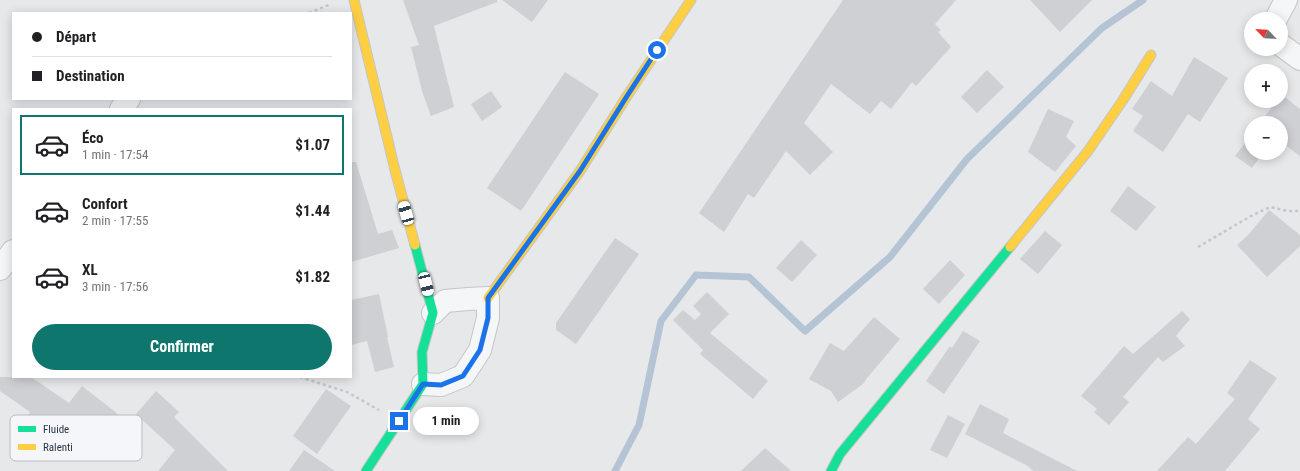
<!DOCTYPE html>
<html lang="fr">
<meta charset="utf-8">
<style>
:root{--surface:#fff;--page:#f6f6f6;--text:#202124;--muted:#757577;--line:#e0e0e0;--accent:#0f766e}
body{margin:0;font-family:"Roboto Condensed",sans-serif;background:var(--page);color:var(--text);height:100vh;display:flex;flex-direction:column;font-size:15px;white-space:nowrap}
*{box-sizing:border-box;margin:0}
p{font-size:13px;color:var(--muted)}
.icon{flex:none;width:22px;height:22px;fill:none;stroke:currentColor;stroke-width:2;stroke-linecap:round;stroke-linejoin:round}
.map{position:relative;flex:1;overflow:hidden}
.panel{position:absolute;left:12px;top:108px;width:340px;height:270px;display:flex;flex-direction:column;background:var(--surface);border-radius:0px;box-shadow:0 2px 10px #0003}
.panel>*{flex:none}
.banner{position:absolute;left:12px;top:12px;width:340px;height:88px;border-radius:0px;box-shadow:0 2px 10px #0003;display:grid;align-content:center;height:88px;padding:0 20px;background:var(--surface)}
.needle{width:26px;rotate:295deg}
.fabs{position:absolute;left:1244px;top:12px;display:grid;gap:8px}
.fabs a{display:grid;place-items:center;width:44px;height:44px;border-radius:50%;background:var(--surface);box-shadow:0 2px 10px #0003;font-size:20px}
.end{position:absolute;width:18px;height:18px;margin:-9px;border:5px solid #1a73e8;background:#fff;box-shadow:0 0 0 2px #fff}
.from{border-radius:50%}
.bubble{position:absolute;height:28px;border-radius:14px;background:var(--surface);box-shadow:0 2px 10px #0003;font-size:13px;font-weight:700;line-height:28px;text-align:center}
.car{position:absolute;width:12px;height:24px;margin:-12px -6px;border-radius:5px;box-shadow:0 0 3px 1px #0007;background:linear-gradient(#fff 24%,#345 0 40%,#fff 0 76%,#345 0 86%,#fff 0)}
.banner b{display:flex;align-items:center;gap:14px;height:38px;font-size:15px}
.banner b+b{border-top:1px solid var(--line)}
.banner i{width:10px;height:10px;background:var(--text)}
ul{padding:7px 0 0;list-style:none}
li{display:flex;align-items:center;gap:12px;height:60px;margin:0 8px 6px;padding:0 12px;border:2px solid transparent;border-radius:0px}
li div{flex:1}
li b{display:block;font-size:15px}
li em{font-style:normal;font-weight:700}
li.selected{border-color:var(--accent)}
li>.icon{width:36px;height:36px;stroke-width:1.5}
.action{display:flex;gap:8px;margin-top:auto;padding:8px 20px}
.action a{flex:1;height:46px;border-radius:24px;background:var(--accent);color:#fff;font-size:16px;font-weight:700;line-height:46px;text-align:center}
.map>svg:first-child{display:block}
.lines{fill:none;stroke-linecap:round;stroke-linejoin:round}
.stream{stroke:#b4c4d5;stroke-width:7}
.building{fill:#ced0d3}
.street-casing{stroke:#c4c6c8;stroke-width:24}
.fast-casing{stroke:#c4c6c8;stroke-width:11}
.slow-casing{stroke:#c4c6c8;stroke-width:11}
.path{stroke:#c5c6ca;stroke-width:2.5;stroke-dasharray:3 3;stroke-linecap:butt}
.street{stroke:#f5f6f7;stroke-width:22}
.fast{stroke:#16e098;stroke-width:9}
.slow{stroke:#ffcf43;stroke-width:9}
.route{stroke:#1a73e8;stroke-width:5}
.key{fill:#f4f6f9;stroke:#b8bcc3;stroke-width:1}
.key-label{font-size:11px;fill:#2b3445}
</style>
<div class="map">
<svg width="1300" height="471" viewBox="0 0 1300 471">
<rect width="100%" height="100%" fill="#e6e8ea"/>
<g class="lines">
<path class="stream" d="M615,471L639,425L661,321L696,275L749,277L805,331L890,257L967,159L1102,28L1143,0"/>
</g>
<g class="building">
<path d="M403,0H497V2L434,26L454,107L431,116L422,91L411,47L419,45Z"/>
<path d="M502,0H548L532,22Z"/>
<path d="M843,0H956L935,24L941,30L938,32L951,47L916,86L912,82L891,109L881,101L870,114L831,84L804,123L833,152L810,175L786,151L754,198L748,194L724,232L699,213Z"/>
<path d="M1030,0H1092L1060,32Z"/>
<path d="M1194,57L1228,78L1200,122L1188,114L1163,152L1133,131L1143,116L1132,109L1151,81L1172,96Z"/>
<path d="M987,70L1004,87L977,113L961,97Z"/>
<path d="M565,72L599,94L521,211L487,188Z"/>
<path d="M491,91L502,107L482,121L471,104Z"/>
<path d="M1281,94L1300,109V156L1281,142V123H1260L1276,101H1281Z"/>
<path d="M1048,109L1074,121L1066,137L1076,146L1055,172L1028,152Z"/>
<path d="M1251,135V153H1263L1252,168L1235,156Z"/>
<path d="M351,162H356L378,234L392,230L399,248L351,262Z"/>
<path d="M1128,186L1156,207L1136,231L1110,211Z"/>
<path d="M1269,210L1300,235V246L1267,277L1237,245L1248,235Z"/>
<path d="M1045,231L1062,245L1038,274L1020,259Z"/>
<path d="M615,238L639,254L576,344L556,330V323Z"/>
<path d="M801,240L817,255L792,282L776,268Z"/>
<path d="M950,260L965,275L939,304L923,289Z"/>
<path d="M707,292L729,314L710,333L768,381L753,399L700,354L703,350L673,320L683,310L695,320L701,314L693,306Z"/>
<path d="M379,294L388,337H387L394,367L375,372L367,341L351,345V300Z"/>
<path d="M1182,311L1190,319L1176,336L1185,346L1163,362L1158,357L1123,397L1129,402L1109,425L1094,412L1097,409L1081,396L1124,346L1133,354Z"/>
<path d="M874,317L900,339L867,378L863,384L838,402L831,391L809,379L830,343L844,351Z"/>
<path d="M963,331L980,341L944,394L926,381L950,346L952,348Z"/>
<path d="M1250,360L1277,378L1248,419L1260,429L1225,471H1157L1188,437L1196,444L1235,399L1227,393Z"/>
<path d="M0,377H31L69,403L82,386L118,414L96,442L67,419L46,444L21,431L30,412L0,391Z"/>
<path d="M326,389L351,406L317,454L293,436Z"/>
<path d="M156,391L179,412L174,417L228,471H158L175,450L136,414Z"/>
<path d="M980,404L1009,419L1003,433L1077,471H1033L1028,466L965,434Z"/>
<path d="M948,415L965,424L947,458L930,450Z"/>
<path d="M765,448L791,471H741Z"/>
<path d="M304,450L335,471H289Z"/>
</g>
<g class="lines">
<defs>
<g id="street">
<path d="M1276,19L1286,0"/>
<path d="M1281,45L1300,59"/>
<path d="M121,109L129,99"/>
<path d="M0,269L13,251"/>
<path d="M423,384L441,385L463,376L480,350L488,318V298L468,299L445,301L433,313"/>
</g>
<g id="fast">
<path d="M366,471L423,384L422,352L433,313L415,245"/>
<path d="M831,471L840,454L1010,247"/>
</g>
<g id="slow">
<path d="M354,0L395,170L415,245"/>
<path d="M1010,247L1088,151L1123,100L1151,55"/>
<path d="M488,298L580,171L627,96L691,0"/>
</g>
</defs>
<use href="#street" class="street-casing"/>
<use href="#fast" class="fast-casing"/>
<use href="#slow" class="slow-casing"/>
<g class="path">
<path d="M309,13L331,4"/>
<path d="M1198,247L1251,216L1270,207L1288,211H1300"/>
<path d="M300,377L347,392L379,410"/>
</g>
<use href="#street" class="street"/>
<use href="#fast" class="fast"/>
<use href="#slow" class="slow"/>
</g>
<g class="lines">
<path class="route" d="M399,421L423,384L441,385L463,376L480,350L488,318V298L580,171L627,96L657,50"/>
</g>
<rect x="10" y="415" width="132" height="46" rx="6" class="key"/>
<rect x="18" y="426" width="18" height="6" fill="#16e098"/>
<rect x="18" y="444" width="18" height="6" fill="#ffcf43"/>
<g class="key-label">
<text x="43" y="433">Fluide</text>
<text x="43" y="451">Ralenti</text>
</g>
</svg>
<div class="fabs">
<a><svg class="needle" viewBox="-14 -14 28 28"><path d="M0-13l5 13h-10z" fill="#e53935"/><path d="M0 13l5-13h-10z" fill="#757577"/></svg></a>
<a>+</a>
<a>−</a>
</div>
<i class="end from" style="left:657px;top:50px"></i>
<i class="end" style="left:399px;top:421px"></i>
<div class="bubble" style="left:413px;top:407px;width:66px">1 min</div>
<i class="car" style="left:406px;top:213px;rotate:344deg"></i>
<i class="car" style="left:426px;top:284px;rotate:166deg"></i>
<div class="banner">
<b><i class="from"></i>Départ</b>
<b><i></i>Destination</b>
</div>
<section class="panel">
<ul>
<li class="selected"><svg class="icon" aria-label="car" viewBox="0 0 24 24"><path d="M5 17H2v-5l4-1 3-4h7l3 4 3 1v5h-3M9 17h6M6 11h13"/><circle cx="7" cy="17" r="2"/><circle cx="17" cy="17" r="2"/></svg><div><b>Éco</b><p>1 min · 17:54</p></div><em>$1.07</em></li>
<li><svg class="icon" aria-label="car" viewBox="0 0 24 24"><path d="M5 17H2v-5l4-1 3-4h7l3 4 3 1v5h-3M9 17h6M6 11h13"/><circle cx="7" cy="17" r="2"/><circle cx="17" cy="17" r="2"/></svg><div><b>Confort</b><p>2 min · 17:55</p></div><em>$1.44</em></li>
<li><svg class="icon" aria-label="car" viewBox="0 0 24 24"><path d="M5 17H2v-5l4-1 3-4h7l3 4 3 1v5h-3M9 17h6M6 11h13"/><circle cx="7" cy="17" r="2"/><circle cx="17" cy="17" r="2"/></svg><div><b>XL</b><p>3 min · 17:56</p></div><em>$1.82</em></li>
</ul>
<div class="action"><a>Confirmer</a></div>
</section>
</div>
